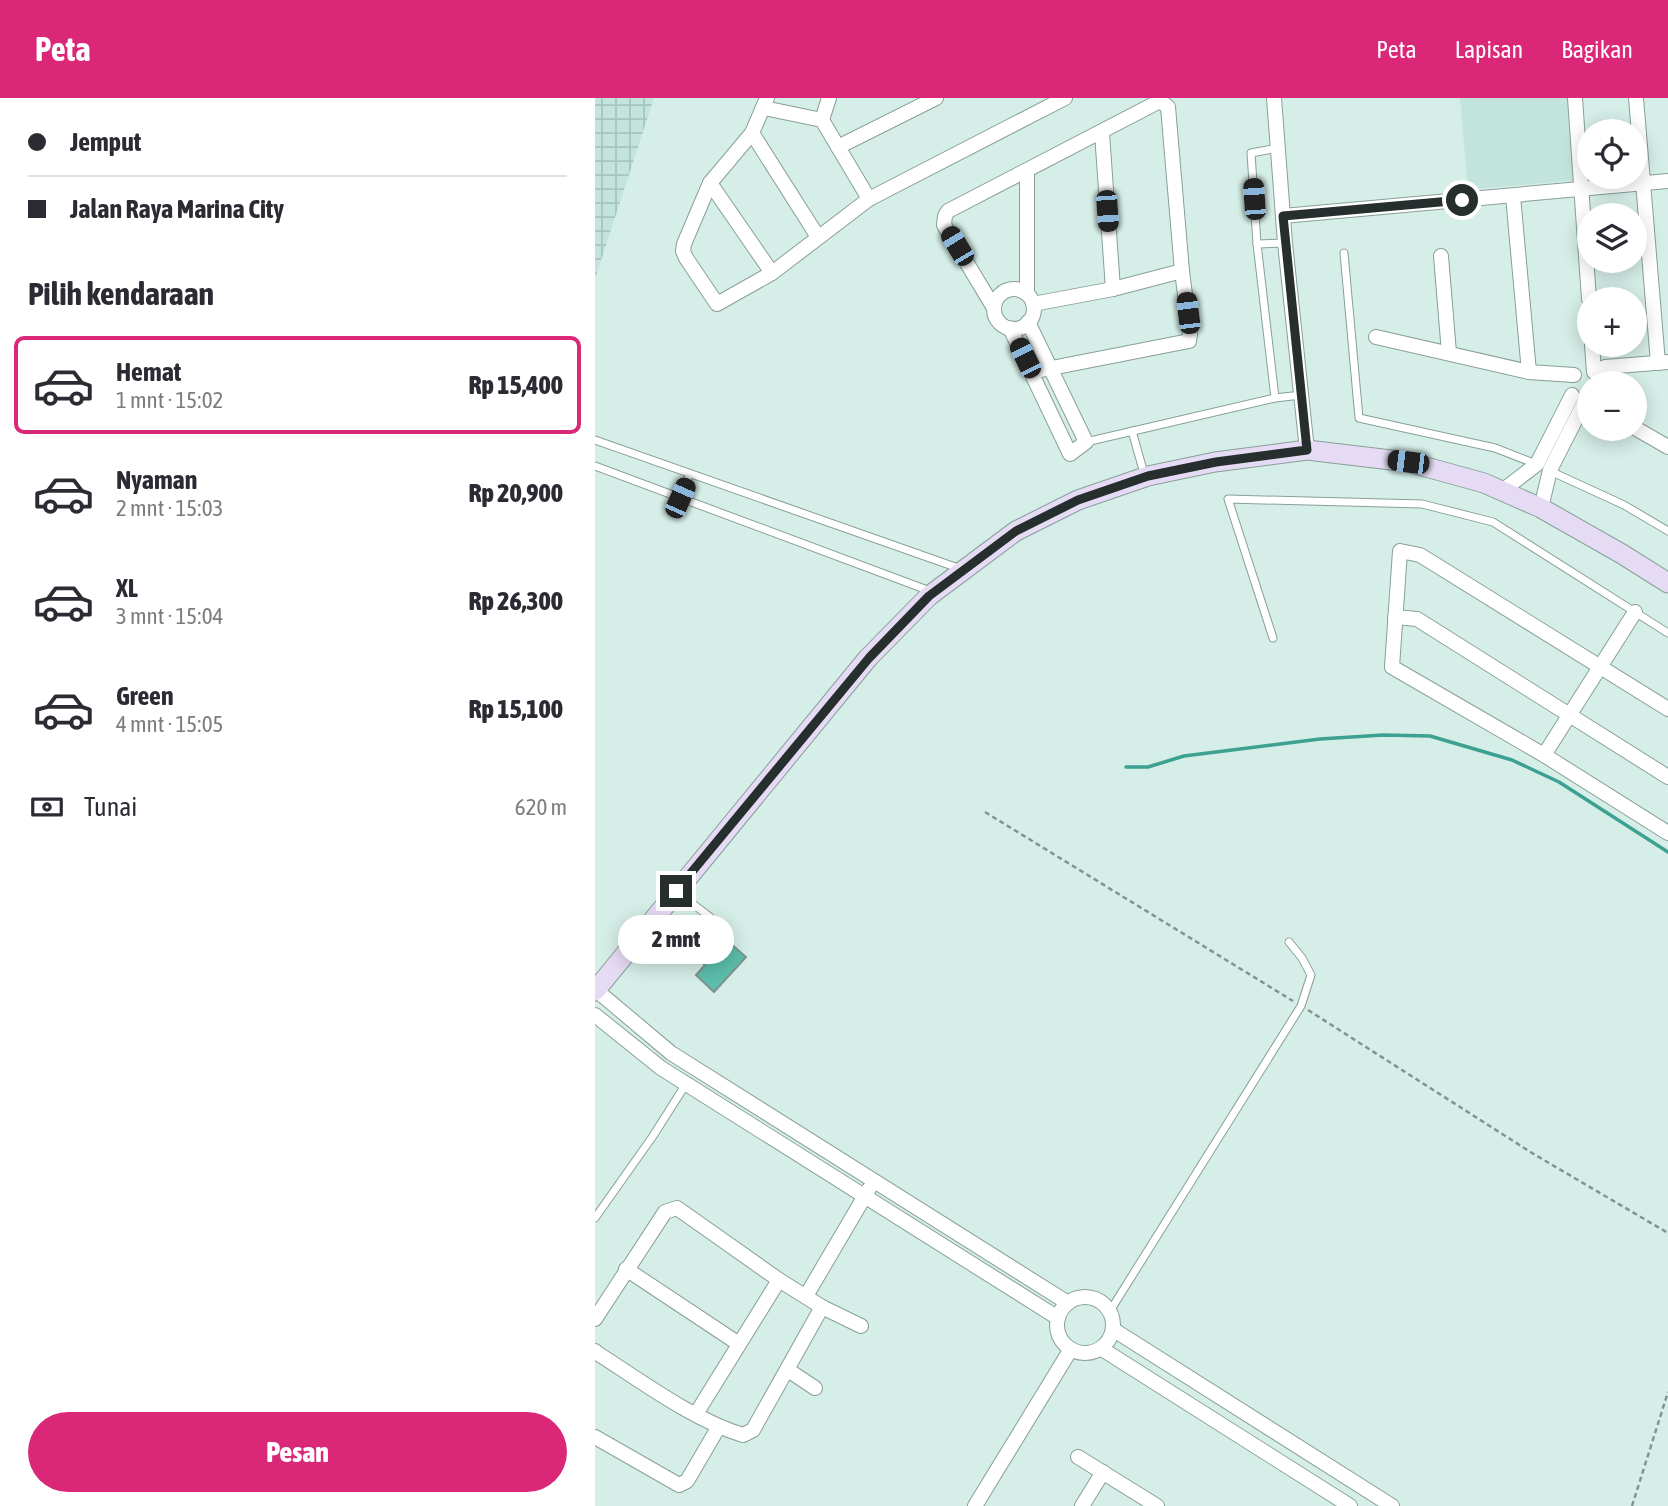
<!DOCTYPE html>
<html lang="id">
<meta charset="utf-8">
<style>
:root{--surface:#fff;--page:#f2f2f3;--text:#2b2b33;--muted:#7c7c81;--line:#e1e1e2;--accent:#db2777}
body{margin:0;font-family:"Asap Condensed",sans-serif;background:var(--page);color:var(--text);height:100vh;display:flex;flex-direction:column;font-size:26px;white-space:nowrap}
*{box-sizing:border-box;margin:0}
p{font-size:23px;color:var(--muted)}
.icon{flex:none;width:38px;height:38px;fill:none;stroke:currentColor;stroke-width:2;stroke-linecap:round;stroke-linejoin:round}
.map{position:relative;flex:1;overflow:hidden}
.sheet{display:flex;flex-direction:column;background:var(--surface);width:595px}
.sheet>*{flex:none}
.banner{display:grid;align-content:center;height:154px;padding:0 28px;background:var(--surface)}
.buttons{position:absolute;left:982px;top:21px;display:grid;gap:14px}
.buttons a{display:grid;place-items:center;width:70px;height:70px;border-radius:50%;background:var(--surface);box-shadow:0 4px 18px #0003;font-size:35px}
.end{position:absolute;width:32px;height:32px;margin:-16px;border:9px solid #262f2d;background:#fff;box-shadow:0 0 0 4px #fff}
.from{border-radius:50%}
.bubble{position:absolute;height:49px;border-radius:24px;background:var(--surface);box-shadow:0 4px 18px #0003;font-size:23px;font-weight:800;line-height:49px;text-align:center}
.car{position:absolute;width:21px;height:42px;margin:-21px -10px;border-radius:9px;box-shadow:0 0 5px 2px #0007;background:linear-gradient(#222 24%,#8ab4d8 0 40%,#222 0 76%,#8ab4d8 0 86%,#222 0)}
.banner b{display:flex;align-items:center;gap:24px;height:66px;font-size:26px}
.banner b+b{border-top:2px solid var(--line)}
.banner i{width:18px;height:18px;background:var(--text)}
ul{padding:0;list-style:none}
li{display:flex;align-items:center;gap:21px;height:98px;margin:0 14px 10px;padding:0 14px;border:4px solid transparent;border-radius:10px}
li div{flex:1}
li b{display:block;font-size:26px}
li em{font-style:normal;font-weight:800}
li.on{border-color:var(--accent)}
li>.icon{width:63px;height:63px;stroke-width:1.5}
h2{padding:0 28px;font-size:32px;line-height:84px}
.pay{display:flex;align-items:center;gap:18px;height:77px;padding:0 28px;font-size:26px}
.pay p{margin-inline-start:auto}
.primary-button{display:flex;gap:14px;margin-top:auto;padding:14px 28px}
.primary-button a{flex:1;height:80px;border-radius:42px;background:var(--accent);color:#fff;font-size:28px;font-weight:800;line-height:80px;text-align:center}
header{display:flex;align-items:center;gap:42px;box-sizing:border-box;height:98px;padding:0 35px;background:var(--accent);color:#fff}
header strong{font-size:33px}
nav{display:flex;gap:38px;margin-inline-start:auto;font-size:24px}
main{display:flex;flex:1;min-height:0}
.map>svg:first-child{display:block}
.built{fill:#c3e4dc}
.industrial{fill:url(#industrial-grid)}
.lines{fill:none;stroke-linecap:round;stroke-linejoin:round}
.stream{stroke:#3ca190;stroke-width:3.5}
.building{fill:#5cbeab;stroke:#7d938e;stroke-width:2}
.lane-casing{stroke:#899f9a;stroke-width:9}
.street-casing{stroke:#899f9a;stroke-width:16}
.secondary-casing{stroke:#899f9a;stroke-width:21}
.path{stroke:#839490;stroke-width:2.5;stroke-dasharray:5 3.5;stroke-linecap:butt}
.lane{stroke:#fff;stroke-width:7}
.street{stroke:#fff;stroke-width:14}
.secondary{stroke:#e6dbf4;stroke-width:19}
.route{stroke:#262f2d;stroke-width:9}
</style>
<header>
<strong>Peta</strong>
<nav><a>Peta</a><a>Lapisan</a><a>Bagikan</a></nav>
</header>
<main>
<section class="sheet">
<div class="banner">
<b><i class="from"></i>Jemput</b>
<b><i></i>Jalan Raya Marina City</b>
</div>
<h2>Pilih kendaraan</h2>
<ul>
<li class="on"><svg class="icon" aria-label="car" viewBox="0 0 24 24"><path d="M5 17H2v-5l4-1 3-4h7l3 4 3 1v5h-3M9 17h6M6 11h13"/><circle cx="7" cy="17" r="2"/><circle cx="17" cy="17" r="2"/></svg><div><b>Hemat</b><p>1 mnt · 15:02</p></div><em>Rp 15,400</em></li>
<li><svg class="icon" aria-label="car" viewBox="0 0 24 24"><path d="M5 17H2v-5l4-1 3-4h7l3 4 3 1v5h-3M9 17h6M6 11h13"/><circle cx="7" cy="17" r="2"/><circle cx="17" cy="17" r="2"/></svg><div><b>Nyaman</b><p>2 mnt · 15:03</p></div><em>Rp 20,900</em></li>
<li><svg class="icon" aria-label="car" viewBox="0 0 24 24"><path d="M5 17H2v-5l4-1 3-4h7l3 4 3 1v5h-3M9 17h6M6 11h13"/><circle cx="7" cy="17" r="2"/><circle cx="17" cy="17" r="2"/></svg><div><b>XL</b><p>3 mnt · 15:04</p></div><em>Rp 26,300</em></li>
<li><svg class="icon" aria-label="car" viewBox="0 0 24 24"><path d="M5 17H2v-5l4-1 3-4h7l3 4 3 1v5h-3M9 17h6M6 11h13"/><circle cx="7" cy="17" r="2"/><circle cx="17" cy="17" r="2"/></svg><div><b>Green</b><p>4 mnt · 15:05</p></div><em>Rp 15,100</em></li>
</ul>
<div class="pay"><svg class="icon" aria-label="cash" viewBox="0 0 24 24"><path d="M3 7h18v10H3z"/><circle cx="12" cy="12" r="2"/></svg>Tunai<p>620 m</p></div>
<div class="primary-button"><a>Pesan</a></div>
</section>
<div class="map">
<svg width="1073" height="1408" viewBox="0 0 1073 1408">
<defs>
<pattern id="industrial-grid" width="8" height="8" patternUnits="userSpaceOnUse" patternTransform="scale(1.75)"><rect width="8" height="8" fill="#c3e4dc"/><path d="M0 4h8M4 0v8" fill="none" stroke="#a7c4bd"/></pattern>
</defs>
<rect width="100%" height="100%" fill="#d6eee8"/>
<path class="built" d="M865,0H974L981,82L873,92Z"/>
<path class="industrial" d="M0,0H59L0,181Z"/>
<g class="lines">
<path class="stream" d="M531,669H553L589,658L725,641L788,637L835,638L917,662L964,684L1073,754"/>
</g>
<path class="building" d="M116,846L127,856L136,846L151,859L119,894L101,877L110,867L103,861Z"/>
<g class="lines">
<defs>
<g id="lane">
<path d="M662,146L689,145"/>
<path d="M749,155L764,320L900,350L941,366"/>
<path d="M680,300L706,297"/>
<path d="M537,333L550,379"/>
<path d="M0,342L366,471"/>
<path d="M491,344L680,300L662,146L656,55L683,50"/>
<path d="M0,368L335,493"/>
<path d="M955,373L1029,407L1073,433"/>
<path d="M84,399L95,376"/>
<path d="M678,540L633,401L827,406L898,424L1073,535"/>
<path d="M82,794L115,819"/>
<path d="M0,1120L58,1038L91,986"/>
<path d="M515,1213L706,908L716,877L707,860L694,844"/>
</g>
<g id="street">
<path d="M172,0L157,35L115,85L89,146L88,153L91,160L122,206L177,175L274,101L470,0"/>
<path d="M679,0L690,145L712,352"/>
<path d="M980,0L994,201"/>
<path d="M1041,0L1063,265"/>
<path d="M169,10L227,22L274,101"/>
<path d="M227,22L234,0"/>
<path d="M157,35L223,139"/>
<path d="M507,35L518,191"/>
<path d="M243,49L341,0"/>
<path d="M115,85L177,175"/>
<path d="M918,98L934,274"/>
<path d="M688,118L1073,83"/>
<path d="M846,158L854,255"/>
<circle cx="419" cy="211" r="20"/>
<path d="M432,196V73"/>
<path d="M438,206L518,191L587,173"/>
<path d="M399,210L349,127L350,118L353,113L563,4L568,5L573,9L587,173L595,236L594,243L436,274"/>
<path d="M415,230L475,356L491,344L433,224"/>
<path d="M781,239L934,274L979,277"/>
<path d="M997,247L999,274L1010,269L1073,264"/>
<path d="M1040,330L1073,349"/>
<path d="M907,393L942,366L977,297"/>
<path d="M946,410L955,372L989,305"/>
<path d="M800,519L822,521L1073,679"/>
<path d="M1073,611L825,457L805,453L797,569L949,657L1073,735"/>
<path d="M949,657L1040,514"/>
<path d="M1,892L76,955L473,1205"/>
<path d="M0,917L66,970L463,1220"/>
<path d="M31,1171L144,1246"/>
<path d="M211,1198L274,1091"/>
<circle cx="490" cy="1227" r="28"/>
<path d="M227,1209L266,1228"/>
<path d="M0,1221L70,1114L82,1110L184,1182"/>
<path d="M519,1232L797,1408"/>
<path d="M507,1251L755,1408"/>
<path d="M0,1253L2,1255C46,1283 98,1322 148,1337L158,1332L227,1209L184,1182L101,1316"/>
<path d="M193,1272L220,1290"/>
<path d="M0,1339L84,1387L92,1383L123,1330"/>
<path d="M483,1359L562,1408"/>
<path d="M380,1408L476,1251"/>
<path d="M487,1408L508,1374"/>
</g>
<path id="secondary" d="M0,893L273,560L334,498L421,433L483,402L553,378L620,364L712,352L813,364L889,385L946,410L1027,456L1073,485"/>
</defs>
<use href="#lane" class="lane-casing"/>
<use href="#street" class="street-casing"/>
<use href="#secondary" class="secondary-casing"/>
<g class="path">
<path d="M390,714L698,903"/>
<path d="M713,912L937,1055L1073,1135"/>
<path d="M1037,1408L1073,1294"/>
</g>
<use href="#lane" class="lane"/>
<use href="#street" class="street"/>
<use href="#secondary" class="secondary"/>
</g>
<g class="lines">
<path class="route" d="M81,793L274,560L334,498L421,433L483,402L553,378L621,364L712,352L688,118L867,102"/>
</g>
</svg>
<div class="buttons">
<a><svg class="icon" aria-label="locate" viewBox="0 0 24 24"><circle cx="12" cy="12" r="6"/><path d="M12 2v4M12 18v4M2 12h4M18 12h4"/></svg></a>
<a><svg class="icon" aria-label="layers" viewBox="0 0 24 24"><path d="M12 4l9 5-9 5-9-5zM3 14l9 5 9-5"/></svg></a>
<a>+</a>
<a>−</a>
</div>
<i class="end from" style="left:867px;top:102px"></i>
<i class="end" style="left:81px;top:793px"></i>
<div class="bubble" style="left:23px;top:817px;width:116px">2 mnt</div>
<i class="car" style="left:659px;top:101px;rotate:356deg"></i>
<i class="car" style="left:512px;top:113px;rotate:176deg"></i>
<i class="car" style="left:362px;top:148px;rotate:329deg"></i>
<i class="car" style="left:593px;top:215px;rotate:353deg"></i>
<i class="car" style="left:430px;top:260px;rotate:334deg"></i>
<i class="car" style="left:813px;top:364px;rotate:277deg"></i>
<i class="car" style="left:85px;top:400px;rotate:24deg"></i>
</div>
</main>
